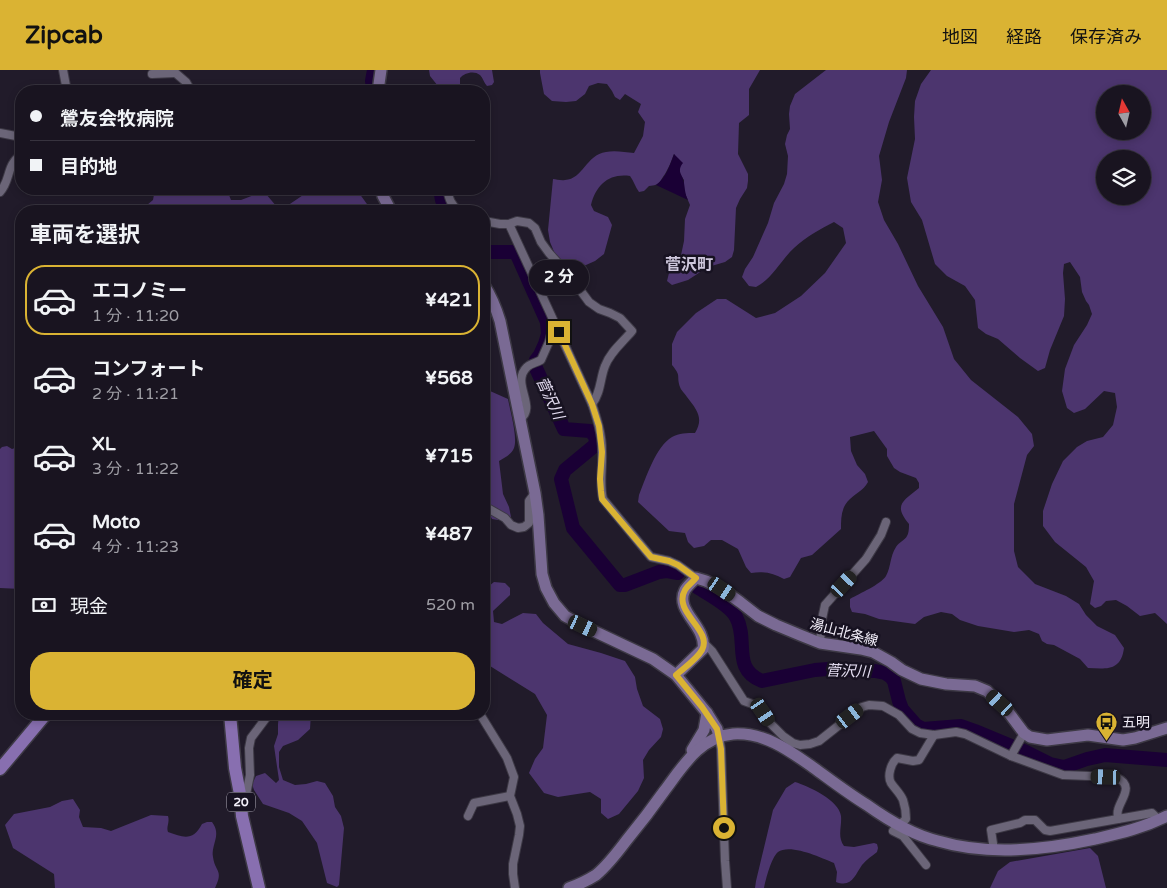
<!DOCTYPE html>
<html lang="ja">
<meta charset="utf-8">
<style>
:root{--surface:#191420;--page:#221d29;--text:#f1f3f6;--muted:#9f9ea5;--line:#37333e;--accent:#dab333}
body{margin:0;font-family:"Varela Round","Noto Sans JP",sans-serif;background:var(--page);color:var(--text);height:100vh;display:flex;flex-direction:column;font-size:19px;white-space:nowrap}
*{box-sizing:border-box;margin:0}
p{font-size:16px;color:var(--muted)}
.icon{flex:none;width:28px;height:28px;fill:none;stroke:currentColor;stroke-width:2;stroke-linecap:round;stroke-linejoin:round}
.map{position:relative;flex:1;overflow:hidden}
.sheet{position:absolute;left:15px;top:135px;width:475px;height:515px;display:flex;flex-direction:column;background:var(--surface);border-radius:20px;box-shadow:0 2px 8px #0003,0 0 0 1px var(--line)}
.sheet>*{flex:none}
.guide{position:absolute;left:15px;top:15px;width:475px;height:110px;border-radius:20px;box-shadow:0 2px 8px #0003,0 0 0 1px var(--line);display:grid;align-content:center;height:110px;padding:0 15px;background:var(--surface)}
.needle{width:32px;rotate:352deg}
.controls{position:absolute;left:1096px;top:15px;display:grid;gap:10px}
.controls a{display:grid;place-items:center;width:55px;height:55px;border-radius:50%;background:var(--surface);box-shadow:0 2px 8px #0003,0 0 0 1px var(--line);font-size:25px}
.end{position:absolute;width:22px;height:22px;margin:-11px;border:6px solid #dab333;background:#111;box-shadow:0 0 0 2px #111}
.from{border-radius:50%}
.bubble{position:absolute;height:35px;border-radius:18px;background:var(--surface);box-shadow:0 2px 8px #0003,0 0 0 1px var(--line);font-size:16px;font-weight:700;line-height:35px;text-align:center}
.car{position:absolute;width:15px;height:30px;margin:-15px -8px;border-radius:6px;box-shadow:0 0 4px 1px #0007;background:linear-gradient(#222 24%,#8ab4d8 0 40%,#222 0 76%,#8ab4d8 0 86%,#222 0)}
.guide b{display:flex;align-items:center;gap:18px;height:48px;font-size:19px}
.guide b+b{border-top:1px solid var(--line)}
.guide i{width:12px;height:12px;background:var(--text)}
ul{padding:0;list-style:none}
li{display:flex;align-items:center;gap:15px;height:70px;margin:0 10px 8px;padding:0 5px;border:2px solid transparent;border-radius:20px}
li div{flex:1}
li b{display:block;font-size:19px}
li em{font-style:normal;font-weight:700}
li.on{border-color:var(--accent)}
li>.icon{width:45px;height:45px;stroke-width:1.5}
h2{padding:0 15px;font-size:22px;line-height:60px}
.pay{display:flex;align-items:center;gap:12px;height:55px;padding:0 15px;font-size:19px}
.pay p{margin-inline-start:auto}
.cta{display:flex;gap:10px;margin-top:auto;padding:10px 15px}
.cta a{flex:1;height:58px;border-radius:20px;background:var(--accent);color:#111;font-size:20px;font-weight:700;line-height:58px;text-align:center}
header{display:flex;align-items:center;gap:30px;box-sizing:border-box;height:70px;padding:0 25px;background:var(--accent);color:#111}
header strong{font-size:24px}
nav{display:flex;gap:28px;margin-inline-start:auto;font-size:18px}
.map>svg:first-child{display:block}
.green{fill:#4c356e;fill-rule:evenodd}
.water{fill:#1a0035}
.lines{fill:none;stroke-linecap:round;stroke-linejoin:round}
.river{stroke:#1a0035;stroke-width:14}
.street-casing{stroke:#3d3945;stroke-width:10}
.secondary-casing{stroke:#3d3945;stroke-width:14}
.primary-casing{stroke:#3d3945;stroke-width:15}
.street{stroke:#6b6578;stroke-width:8}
.secondary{stroke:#7a6a94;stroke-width:11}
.primary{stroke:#886fb0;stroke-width:12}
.route{stroke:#dab333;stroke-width:6}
.labels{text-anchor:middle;stroke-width:5;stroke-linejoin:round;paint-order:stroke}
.shield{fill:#171221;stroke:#b0acb8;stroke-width:1}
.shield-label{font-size:12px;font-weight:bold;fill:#f2eef9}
.street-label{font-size:14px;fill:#f2eef9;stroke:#171221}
.poi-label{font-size:14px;fill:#f2eef9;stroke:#171221;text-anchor:start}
.water-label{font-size:15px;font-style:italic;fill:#e5def2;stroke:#171221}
.quarter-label{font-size:16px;font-weight:bold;fill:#cec7dc;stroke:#171221}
</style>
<header>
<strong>Zipcab</strong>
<nav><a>地図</a><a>経路</a><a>保存済み</a></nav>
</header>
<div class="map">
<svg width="1167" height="818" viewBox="0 0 1167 818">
<rect width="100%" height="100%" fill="#211b2a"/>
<g class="green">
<path d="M429,0H492L494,12L492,15L487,16C484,13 483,8 480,5C474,0 464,3 460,8V16L463,21H442L430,6Z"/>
<path d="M540,0H760L749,19V45L739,53L738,84L748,104V111L747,118L740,129L736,138L734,180L732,187L725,192L708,197L688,210L672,215L667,211L669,203L680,190L684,171L685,149L690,135L684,121V110L680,104V97L674,84C671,92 669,97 665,104C659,112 661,115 649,116L644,121L639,122C635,117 634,111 630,106C609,103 596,115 591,135L594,141L608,147L612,155L604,184L595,191L586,195L576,199L567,196L555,184L550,172L548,160L553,109C556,109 561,111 565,110C583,109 586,85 606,82C614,80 625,82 634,83L643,66L645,52L638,42L641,34L625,24L620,30L615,27L612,21L607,14L598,13L589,16L585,24L576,31L566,32L552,31L544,24L540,3Z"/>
<path d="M826,0H907L906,8L889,52L879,86L882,110L878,132L884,150L898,174L918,216L943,257L954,289L971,310L1018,347L1032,364L1034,376L1027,385L1014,434V481L1018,497L1035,514L1066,526L1079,534L1086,545L1097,556L1115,565L1124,578C1121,601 1107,599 1088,598L1080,589L1054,575L1047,574L1042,571L1039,564L1029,560L1014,562L978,556L960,550L952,544L941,542L924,547L915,554L879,549L865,544L852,542L850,537V529C860,523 880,515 886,506C891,497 890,486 896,477C899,472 905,470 907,466C909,463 909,457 909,454C893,435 903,431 919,418V413L916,408L900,402L894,398L887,386V379L874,361L850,367L851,381L857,395L865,404L868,412C863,421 857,422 850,429C841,437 841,448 841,459L812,485L801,488L790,507L784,509C773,503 764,501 751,503L746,497L738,479L722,470H711L704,476L694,478L688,472L685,463L669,461L638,432L639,425C646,408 656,376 672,367C679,363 687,363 695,363C704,348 697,340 687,327C685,324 681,320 680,317C676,305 682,307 672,295V274L677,262L696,243L717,229H726L756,248L775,243L801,226L825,203L846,173L843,158L834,152C820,159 806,167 794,178C781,190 772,209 756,217L749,216L742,207L745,199L753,187L768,153L774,133L784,114L787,104L788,86L785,74L787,65L790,59L789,44L790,36L795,24Z"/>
<path d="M931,0H1167V554L1155,543L1140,546L1127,536L1116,530L1106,531L1101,536L1095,538L1090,534L1094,511L1086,497L1055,472L1043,456V441L1052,414L1063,391L1077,377L1087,371L1103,367L1113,355L1117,337L1115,323L1104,321L1085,339L1074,343L1067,338L1062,321L1065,299L1074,275L1087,255L1092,244L1089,235L1086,231L1082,222L1080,207L1070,192L1064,194L1063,203L1065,229L1064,246L1050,280L1045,298L1038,301L1020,288L998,269L986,264L978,258L975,230L965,216L947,206L935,194L922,150L911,132L907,108L915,69L914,47L915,31L921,14ZM1105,24H1142V61H1105ZM1105,89H1142V126H1105Z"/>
<path d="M155,119H170L174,123L179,125L188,123L194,119H223V123L229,125L231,130H241L259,123L266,124L277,137L284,138L312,119H358L359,123L372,141C363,141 355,142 346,141C334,140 327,131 316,141H107V139L110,135L118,136L126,139L147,135L153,130Z"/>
<path d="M484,319L490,321L508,329C510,340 518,368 514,378C512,384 504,388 499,391L503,424L509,437L511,447L498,450L492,449L484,434Z"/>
<path d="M7,376L12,379L21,376V519L0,518V379L2,377Z"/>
<path d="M494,512L505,513L510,518V525L493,541L494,552L502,554L523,543L536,544L543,553L568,574L601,583L625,591L635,607L637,619L643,636L660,649L663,659L661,667L649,680L643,690L644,708L638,721L619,744L608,749L601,743V729L590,722L558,727L544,723L529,703L535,689L543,678L547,645L535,624L490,596L484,595V520Z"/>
<path d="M279,644H311L310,659L298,670L283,676L279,682V697L283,710L295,715L306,714L317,711L325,713L333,726L335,737L341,746L344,758L339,815L337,817L327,813L317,773L302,751L289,743L263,734L254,720L252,714L256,706L265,703L276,713L279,710L274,676L278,664V654Z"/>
<path d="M795,712C808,716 839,730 841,746C842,757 837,766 844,776L854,777L874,773L877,774L878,778L877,782C872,786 867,789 862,795C855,805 852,818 836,812L837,802L834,793C822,788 790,773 778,782C771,788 766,809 764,818H755L756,811L773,740L786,718Z"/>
<path d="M73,729L80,740L79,747L83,757L101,758L111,761L151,745L168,746C170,752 166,757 168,762C184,768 193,771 202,754L207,752H212C222,765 211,774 213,787C215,802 224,800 215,818H55L54,804L13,778L5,755L14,744L50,737L62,731Z"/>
<path d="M1090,778L1098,786L1106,818H990L998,801L1010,792Z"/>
</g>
<path class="water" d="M674,84L683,93C676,102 683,104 684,113C685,119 685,124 688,130L656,115C666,108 670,95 674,84Z"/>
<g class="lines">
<g class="river">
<path d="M373,19L372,11L374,0"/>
<path d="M440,119L442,130L447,141"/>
<path d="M484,182H512L516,183L518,187L547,252L548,264L545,274L540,285L536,290L535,296L564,359L590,361L595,366L596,372L594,376L565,400L561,409L573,458L620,515H625L659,502L667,501L678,503"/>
<path d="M697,517C709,525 730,535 736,547C749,570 731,599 762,611L815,600L828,599L875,601L885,603L891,607L894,611L899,631L902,639L916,655L923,659L961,656L975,661L1026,682L1050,694L1064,697L1087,689L1105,685L1167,690"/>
</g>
<defs>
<g id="street">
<path d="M63,0L67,21"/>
<path d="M172,0L186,12L191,21"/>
<path d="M152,4L175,3"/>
<path d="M0,63L21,67"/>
<path d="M447,119C449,129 451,135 459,141"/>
<path d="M0,122C11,110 6,95 21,85"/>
<path d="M484,151L500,154H509L517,151L529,153L535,158L541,172L549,183L569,205L589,232L599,239L610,243L620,248L632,261C623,272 610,282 605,296C600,308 601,323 592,334"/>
<path d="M509,154L592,334C597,349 602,364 602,381C603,397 599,413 603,429L651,487L669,491L678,495L696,508"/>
<path d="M520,349C538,337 510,313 527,297C531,293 536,293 541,290L549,272L554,253"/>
<path d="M484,436L505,448L511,455L518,458L524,457L529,453V431L535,423"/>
<path d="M704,573L712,581L744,631L755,635L763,642L771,654L783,666L793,673L800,675L810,674L819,671L862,637L869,635L883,636L899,645L912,659L920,663L934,665L956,662L965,664L1011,686L1063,705L1116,707C1135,716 1121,728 1118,740C1117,743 1118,746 1118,749L1152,743L1159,750"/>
<path d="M820,573L822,549L825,535L866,489L881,465L886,452"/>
<path d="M480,644L507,688L514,707L510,726L517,744L520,756L519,765L513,794V804L515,818"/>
<path d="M719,667L721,679L725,791L727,818"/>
<path d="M1011,686L1024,663"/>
<path d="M244,734L250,705L249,678L251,668L266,648V644"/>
<path d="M468,746L474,733L510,726"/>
<path d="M994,780L991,760L1020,753L1025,750H1035L1045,760L1050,761L1118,749"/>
<path d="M926,795L903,766L893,761L906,749C906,742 905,736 903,730C900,723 895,719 891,713C887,706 891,693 897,688L913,691L919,690L934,665"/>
</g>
<g id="secondary">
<path d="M378,21L381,0"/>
<path d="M381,119L383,126L391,141"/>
<path d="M484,215C491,226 496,238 500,251L535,423L538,445L542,504L546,518L554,533L565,546L583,556L653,589L676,605L707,643L717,659L719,667"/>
<path d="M676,605L703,579C707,556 674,541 685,520C688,515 692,512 696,508L706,511L722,519L740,532L758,546L776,555L800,565L820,573L861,579L873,582L891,592L902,600L921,609L946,614L975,616L987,621L1006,639L1024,663L1030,667L1047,670L1088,665L1123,670L1135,668L1167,658"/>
<path d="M692,680L704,660L707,643"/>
<path d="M569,818C578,815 588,810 596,805C608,795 617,783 626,771C640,754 653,737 665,720C683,696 700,667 733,664C765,662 790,681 814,698C832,711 849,724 867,735C888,750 913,765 938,771C989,786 1044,780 1095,769C1121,763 1143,758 1167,746"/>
</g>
<g id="primary">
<path d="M230,644L235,698L240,724L242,746L259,818"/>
<path d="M0,699L46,644"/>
</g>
</defs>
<use href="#street" class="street-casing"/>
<use href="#secondary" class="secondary-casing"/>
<use href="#primary" class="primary-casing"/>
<use href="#street" class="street"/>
<use href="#secondary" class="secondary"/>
<use href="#primary" class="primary"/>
</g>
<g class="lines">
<path class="route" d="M559,262L592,334L599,356L602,382L600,409L601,421L602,429L651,487L669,491L678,495L696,508C693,512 688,515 685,520C672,542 713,560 702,580C697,589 684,598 676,605L702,637L717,659L721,679L724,758"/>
</g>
<defs>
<symbol id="bus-pin" viewBox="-11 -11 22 30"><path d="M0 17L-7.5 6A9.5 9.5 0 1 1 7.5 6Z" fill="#dab333" stroke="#171221"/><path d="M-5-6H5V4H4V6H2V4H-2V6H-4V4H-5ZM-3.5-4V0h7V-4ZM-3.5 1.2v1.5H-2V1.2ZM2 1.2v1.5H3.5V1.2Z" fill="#111"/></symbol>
</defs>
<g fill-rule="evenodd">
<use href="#bus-pin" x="1094" y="640" width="25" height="34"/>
</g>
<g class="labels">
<rect class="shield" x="227" y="722.5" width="28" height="19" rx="4"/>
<g class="shield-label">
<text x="241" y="736">20</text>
</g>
<g class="street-label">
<text transform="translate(844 562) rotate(15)" y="5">湯山北条線</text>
</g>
<g class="poi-label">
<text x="1122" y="657">五明</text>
</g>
<g class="water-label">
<text transform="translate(550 328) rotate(65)" y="5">菅沢川</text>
<text transform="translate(848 601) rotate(2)" y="5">菅沢川</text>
</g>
<g class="quarter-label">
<text x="689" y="200">菅沢町</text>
</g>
</g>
</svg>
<div class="controls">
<a><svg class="needle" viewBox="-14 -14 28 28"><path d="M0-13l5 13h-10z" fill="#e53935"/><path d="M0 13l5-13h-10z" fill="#9f9ea5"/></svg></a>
<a><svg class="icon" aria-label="layers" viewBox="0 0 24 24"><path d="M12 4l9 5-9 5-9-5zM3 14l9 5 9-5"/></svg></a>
</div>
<i class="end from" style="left:724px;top:758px"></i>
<i class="end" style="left:559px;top:262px"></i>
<div class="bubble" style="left:529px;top:190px;width:60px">2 分</div>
<i class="car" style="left:844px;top:514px;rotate:43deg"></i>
<i class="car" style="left:722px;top:519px;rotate:124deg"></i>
<i class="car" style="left:583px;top:556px;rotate:115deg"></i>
<i class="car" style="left:1000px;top:633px;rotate:312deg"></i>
<i class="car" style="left:763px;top:642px;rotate:146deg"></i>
<i class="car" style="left:850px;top:646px;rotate:53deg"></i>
<i class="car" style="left:1106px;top:707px;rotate:272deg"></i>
<div class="guide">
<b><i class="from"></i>鶯友会牧病院</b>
<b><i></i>目的地</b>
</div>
<section class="sheet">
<h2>車両を選択</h2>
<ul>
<li class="on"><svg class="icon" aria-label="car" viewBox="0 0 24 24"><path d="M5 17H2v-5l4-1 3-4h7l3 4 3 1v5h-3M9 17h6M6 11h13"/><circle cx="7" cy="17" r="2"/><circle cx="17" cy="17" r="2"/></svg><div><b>エコノミー</b><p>1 分 · 11:20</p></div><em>¥421</em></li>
<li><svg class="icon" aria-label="car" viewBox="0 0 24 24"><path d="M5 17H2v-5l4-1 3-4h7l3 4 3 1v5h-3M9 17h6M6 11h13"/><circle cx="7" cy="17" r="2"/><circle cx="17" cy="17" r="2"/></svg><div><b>コンフォート</b><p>2 分 · 11:21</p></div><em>¥568</em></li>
<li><svg class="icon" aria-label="car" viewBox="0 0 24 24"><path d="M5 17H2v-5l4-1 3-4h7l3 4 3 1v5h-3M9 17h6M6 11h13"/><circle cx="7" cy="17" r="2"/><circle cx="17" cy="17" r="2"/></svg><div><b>XL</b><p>3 分 · 11:22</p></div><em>¥715</em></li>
<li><svg class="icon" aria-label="car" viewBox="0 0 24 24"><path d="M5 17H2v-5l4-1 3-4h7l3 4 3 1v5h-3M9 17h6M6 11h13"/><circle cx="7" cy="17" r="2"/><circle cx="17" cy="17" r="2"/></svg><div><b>Moto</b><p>4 分 · 11:23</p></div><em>¥487</em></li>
</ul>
<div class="pay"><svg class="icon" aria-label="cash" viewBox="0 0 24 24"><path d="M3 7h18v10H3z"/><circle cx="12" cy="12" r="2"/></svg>現金<p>520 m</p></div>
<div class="cta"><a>確定</a></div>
</section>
</div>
